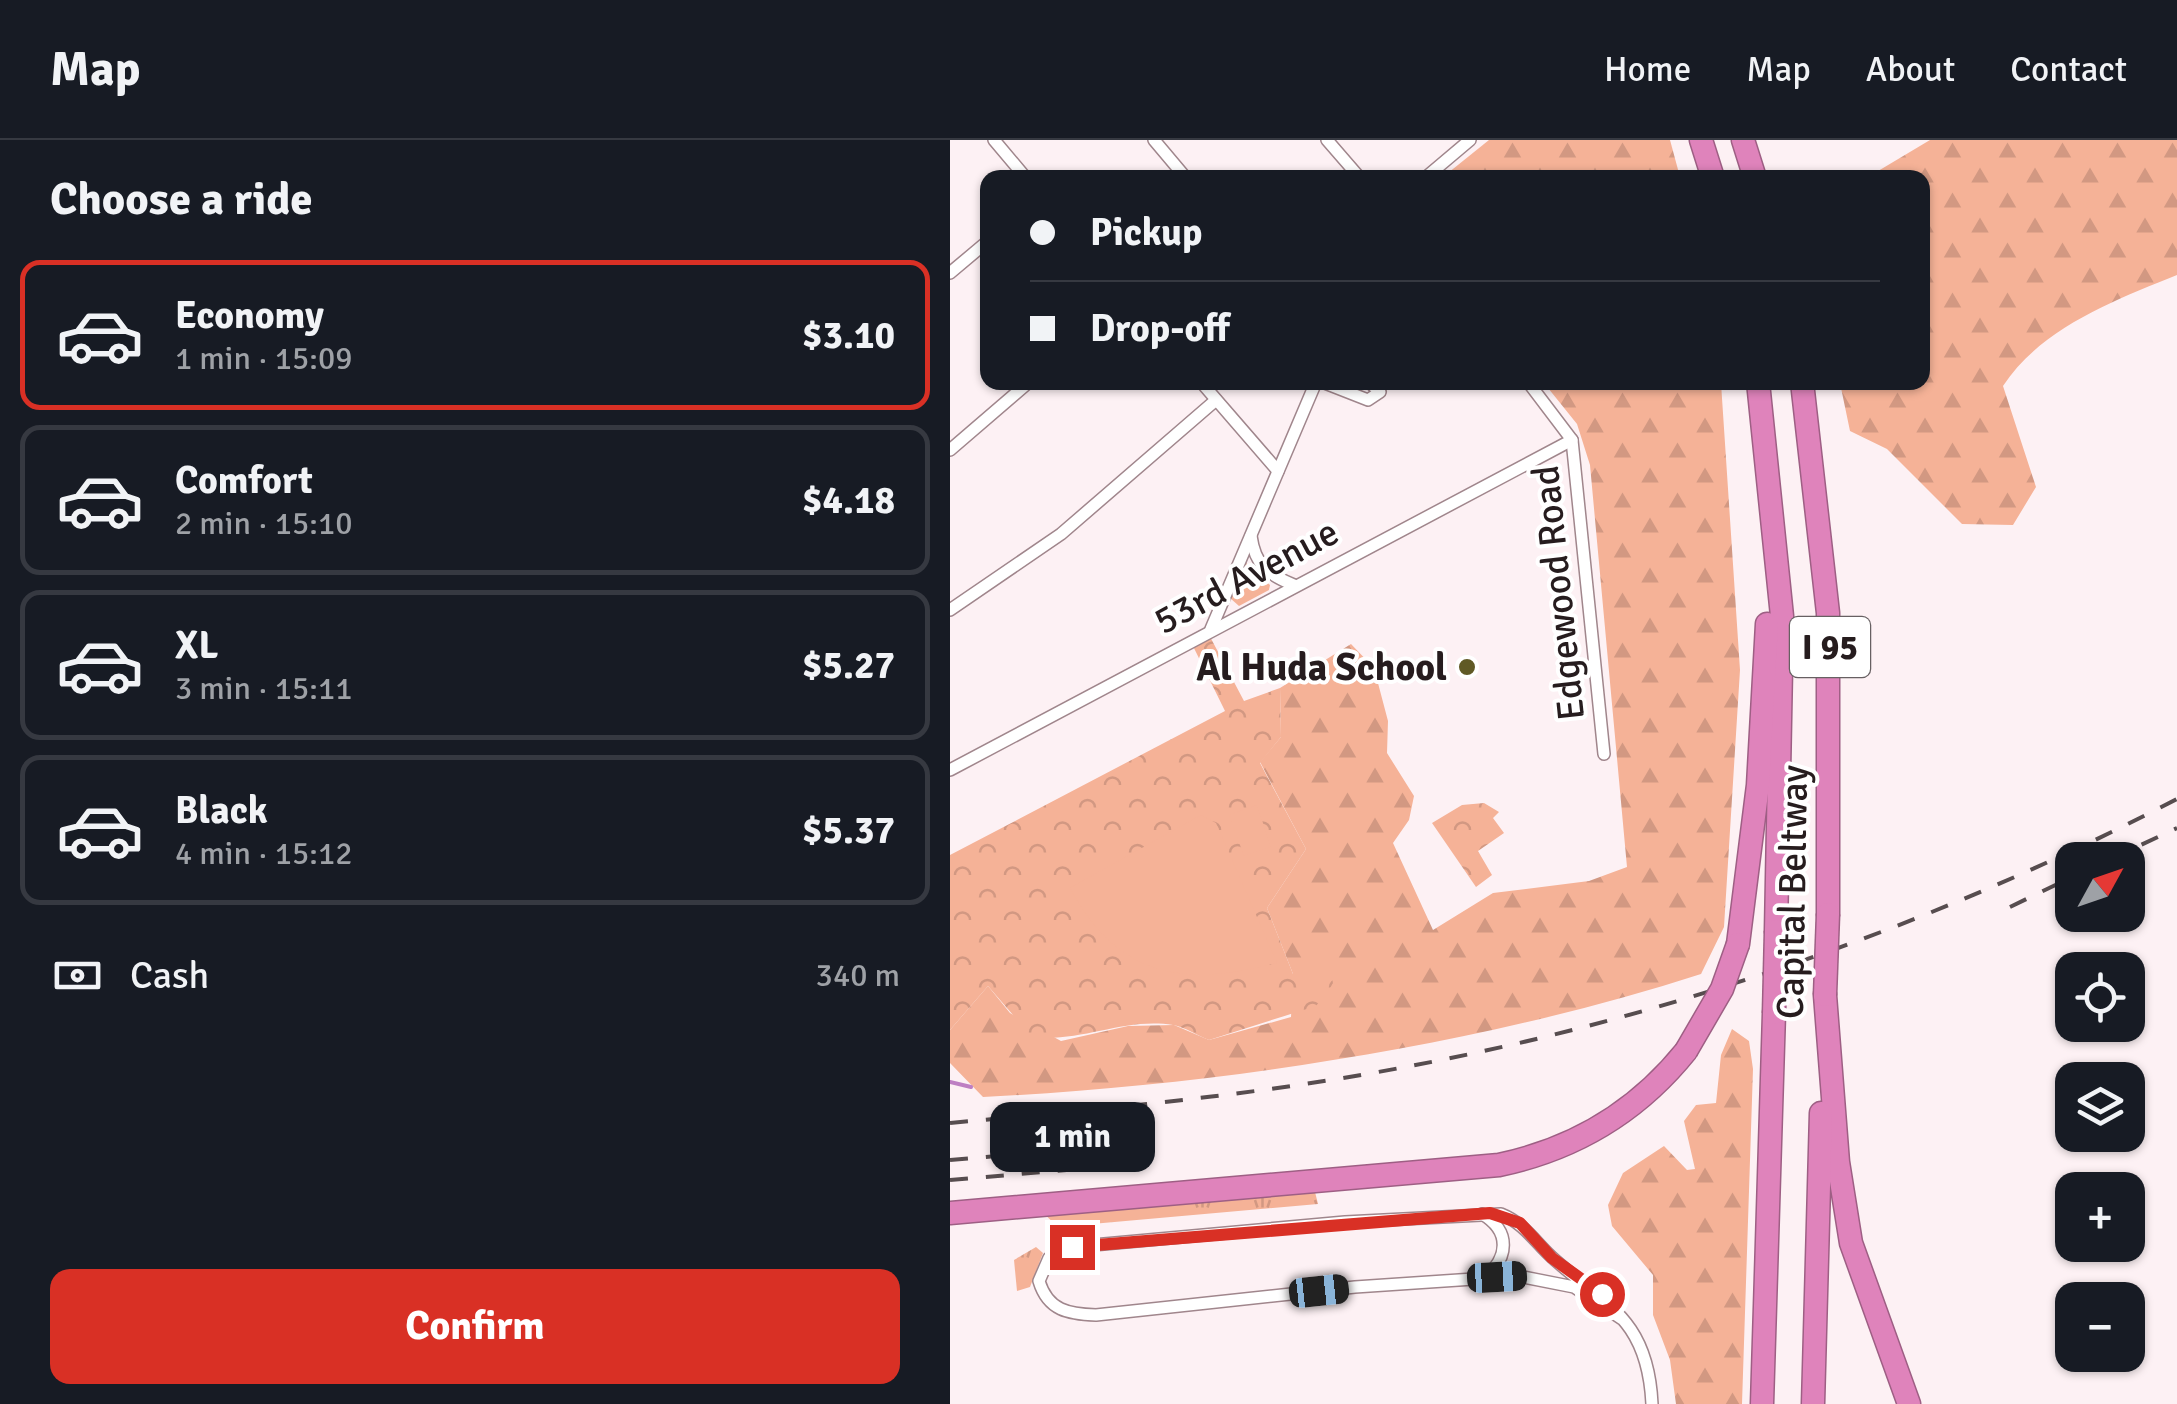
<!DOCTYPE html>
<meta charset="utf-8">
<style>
:root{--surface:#171b24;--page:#242831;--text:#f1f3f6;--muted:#9ea1a6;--line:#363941;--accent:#d93025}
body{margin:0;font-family:Signika,sans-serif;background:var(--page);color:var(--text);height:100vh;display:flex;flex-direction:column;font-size:38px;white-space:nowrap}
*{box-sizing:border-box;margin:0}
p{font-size:32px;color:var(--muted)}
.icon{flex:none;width:55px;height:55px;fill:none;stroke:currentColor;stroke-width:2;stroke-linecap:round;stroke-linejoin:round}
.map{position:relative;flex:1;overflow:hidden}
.sheet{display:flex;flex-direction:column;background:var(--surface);width:950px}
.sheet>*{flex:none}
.hud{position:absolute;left:30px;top:30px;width:950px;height:220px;border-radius:20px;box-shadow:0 2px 8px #0004;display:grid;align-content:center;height:220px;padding:0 50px;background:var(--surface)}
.needle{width:65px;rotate:50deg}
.tools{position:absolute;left:1105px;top:702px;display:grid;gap:20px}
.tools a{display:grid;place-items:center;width:90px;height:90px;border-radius:20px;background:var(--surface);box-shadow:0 2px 8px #0004;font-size:50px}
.end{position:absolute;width:45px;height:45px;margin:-22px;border:12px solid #d93025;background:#fff;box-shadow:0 0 0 5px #fff}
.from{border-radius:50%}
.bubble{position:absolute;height:70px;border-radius:20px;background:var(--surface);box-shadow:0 2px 8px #0004;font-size:32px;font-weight:800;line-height:70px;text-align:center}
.car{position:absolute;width:30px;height:60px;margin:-30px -15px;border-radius:12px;box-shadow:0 0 8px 2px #0007;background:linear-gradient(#222 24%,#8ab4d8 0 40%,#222 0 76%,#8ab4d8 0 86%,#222 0)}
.hud b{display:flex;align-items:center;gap:35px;height:95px;font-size:38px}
.hud b+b{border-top:2px solid var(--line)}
.hud i{width:25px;height:25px;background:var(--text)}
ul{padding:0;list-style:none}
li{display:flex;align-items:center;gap:30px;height:150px;margin:0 20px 15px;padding:0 30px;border:5px solid var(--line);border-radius:20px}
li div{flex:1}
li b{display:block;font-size:38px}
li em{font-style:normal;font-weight:800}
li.on{border-color:var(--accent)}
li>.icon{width:90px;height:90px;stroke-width:1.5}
h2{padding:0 50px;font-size:45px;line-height:120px}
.pay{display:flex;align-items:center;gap:25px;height:110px;padding:0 50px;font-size:38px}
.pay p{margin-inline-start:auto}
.cta{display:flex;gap:20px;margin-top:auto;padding:20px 50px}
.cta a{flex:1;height:115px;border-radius:20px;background:var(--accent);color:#fff;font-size:40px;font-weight:800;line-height:115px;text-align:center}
header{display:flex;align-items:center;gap:60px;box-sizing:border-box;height:140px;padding:0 50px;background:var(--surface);border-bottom:2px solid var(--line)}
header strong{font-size:48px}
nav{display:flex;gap:55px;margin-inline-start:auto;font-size:35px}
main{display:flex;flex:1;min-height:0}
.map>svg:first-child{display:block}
.grass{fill:url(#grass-tufts)}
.forest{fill:url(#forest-firs)}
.park{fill:url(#park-crowns)}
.pitch{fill:#f5b297}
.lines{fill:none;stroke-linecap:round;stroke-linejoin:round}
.stream{stroke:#be7fc3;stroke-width:4}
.minor-casing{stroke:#a0868c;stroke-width:14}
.motorway-casing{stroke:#9e5f84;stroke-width:25}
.minor{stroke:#fff;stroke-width:11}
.motorway{stroke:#df83bb;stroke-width:22}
.rail{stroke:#574d4f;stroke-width:4;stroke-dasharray:18 18;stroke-linecap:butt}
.motorway-bridge-casing{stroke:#9e5f84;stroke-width:25;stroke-linecap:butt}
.motorway-bridge{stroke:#df83bb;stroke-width:22}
.route{stroke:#d93025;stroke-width:12}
.poi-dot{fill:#605925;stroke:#fff;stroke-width:4}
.labels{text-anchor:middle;stroke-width:8;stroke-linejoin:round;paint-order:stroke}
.shield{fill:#fff;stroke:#676062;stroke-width:2.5}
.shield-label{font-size:35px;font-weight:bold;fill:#261c1e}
.street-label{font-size:38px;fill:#261c1e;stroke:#fff}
.poi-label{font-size:38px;font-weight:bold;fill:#261c1e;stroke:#fff;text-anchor:end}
</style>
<header>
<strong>Map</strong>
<nav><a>Home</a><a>Map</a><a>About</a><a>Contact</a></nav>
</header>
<main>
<section class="sheet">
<h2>Choose a ride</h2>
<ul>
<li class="on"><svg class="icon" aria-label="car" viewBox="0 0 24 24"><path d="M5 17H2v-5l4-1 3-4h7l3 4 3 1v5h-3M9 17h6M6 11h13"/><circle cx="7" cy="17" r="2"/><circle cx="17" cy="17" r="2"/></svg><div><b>Economy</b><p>1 min · 15:09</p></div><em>$3.10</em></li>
<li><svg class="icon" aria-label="car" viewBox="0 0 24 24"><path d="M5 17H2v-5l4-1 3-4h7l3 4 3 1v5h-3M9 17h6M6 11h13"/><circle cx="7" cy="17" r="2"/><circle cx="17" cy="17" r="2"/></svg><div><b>Comfort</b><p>2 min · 15:10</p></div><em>$4.18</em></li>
<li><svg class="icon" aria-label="car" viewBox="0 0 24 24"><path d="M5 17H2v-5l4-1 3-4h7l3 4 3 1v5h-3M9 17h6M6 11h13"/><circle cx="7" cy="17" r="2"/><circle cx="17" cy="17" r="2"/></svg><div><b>XL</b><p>3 min · 15:11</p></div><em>$5.27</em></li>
<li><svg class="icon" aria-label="car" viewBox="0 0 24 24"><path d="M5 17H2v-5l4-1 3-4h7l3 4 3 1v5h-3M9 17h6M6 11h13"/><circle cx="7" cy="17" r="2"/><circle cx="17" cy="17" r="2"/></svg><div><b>Black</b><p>4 min · 15:12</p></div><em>$5.37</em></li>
</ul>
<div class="pay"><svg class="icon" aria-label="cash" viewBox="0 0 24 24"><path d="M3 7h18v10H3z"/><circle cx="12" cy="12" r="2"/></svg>Cash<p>340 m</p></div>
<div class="cta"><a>Confirm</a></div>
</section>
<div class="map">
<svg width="1227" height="1264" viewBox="0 0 1227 1264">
<defs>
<pattern id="grass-tufts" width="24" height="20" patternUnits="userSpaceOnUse" patternTransform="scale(2.5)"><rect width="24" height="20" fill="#f5b297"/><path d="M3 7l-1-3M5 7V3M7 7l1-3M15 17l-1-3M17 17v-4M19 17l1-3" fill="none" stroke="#d29882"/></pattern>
<pattern id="forest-firs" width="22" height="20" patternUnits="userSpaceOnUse" patternTransform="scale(2.5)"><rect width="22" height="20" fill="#f5b297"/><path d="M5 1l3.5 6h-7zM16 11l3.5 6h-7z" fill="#d29882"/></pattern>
<pattern id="park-crowns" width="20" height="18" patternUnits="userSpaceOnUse" patternTransform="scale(2.5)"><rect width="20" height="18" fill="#f5b297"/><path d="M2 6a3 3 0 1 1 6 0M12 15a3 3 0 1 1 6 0" fill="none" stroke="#d29882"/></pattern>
</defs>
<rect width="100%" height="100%" fill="#fdf1f4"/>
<g class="grass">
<path d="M364,1048L368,1064L108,1087L91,1071Z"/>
<path d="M86,1107L93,1113L80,1147L67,1151L64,1120Z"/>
</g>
<g class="forest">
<path d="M539,0H720L730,37H493Z"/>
<path d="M980,0H1227V135C1165,160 1091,188 1053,246L1086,347L1063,385L1012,384L937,309L900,291L890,243L972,242V38L918,37Z"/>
<path d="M594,243H771L790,530L774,787L751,834C528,906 268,945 33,957L0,923V890L38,846L60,873L111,901L178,886L224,885L259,900L341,877L343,834L317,768L356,709L310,622L331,597L330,548L401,504L424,528L438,581L437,613L464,656L459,680L443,703L483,790L543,753L639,741L677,727L640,325L627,284Z"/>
<path d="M782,889L799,901L803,929L792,1264H726L720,1220L703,1175V1135L662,1086L658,1065L673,1033L714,1006L737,1030L745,1029L734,981L746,965L766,963L771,915Z"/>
</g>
<g class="park">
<path d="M295,422L320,445L319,450L289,466L280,458Z"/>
<path d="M257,491L294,561L330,548L331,597L310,623L356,709L317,768L343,834L370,826L382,836L383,844L366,866L259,900C248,896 235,887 223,885C175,877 130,903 82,897L38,846L0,890V715L275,571L240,500Z"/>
<path d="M534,663L549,672L543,678L554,693L528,711L542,735L526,747L482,683L512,665Z"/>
</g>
<g class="pitch">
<path d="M307,665L321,707L294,716L279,675Z"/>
<path d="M251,675L266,683L327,823C235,847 169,839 120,748Z"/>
</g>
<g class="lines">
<path class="stream" d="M0,942L21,947"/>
<defs>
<g id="minor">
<path d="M44,0L76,38"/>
<path d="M204,0L236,38"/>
<path d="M377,0L410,38"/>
<path d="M475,38L520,0"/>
<path d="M0,133L38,101"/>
<path d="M251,242L328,331"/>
<path d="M372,242L418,260L430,252L419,242"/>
<path d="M578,242L622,300L654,614"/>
<path d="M0,310L79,242"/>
<path d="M301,396C305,425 317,434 344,445"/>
<path d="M0,470L111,394L266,260"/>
<path d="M261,489L366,242"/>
<path d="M0,630L622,300"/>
<path d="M532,1074C561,1091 559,1118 534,1138"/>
<path d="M672,1179L624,1147L568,1136L405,1147L146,1175C119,1174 98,1171 89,1141L99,1118L121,1107L395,1082L551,1074C576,1084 586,1104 605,1120C659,1167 698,1181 702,1264"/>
</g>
<g id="motorway">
<path d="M751,0L763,38"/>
<path d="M793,0L805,38"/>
<path d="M808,242L832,476L826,791"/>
<path d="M852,242L878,473V774"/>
<path d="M788,804L808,645L817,484"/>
<path d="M875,855L888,1022L901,1103L959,1264"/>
<path d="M0,1073L549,1025C625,1009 687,972 736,911"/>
<path d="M812,1264L824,873"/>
<path d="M863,1264L871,973"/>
</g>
</defs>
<use href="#minor" class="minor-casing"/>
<use href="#motorway" class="motorway-casing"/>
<use href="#minor" class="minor"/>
<use href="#motorway" class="motorway"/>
<g class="rail">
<path d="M1159,720L1227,688"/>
<path d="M1060,767L1122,737"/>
<path d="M0,983C151,969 301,956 450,928C719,878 985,785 1227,659"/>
<path d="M0,1020L198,1003"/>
<path d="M0,1040L199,1023"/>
</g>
<defs>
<g id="motorway-bridge">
<path d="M875,855L878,774"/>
<path d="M824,873L826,791"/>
<path d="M736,911L772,849L788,804"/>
</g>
</defs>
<use href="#motorway-bridge" class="motorway-bridge-casing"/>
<use href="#motorway-bridge" class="motorway-bridge"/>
</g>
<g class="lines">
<path class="route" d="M122,1107L540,1073L570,1083L602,1118L652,1154"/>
</g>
<circle class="poi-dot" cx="517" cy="527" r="10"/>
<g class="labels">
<rect class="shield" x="840" y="477" width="80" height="60" rx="8"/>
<g class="shield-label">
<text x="880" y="519">I 95</text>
</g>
<g class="street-label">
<text transform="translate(296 436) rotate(-28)" y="13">53rd Avenue</text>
<text transform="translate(608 453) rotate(-96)" y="13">Edgewood Road</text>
<text transform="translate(842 752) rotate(-89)" y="13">Capital Beltway</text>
</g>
<g class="poi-label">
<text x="497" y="540">Al Huda School</text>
</g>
</g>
</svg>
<div class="tools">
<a><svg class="needle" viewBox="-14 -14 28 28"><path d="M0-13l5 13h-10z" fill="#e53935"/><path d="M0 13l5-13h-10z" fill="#9ea1a6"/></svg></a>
<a><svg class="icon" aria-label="locate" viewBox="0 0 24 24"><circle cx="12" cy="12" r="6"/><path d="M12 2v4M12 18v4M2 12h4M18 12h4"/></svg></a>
<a><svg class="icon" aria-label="layers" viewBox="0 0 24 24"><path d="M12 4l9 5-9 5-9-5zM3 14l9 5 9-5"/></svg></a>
<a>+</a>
<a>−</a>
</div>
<i class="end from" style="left:652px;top:1154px"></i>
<i class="end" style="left:122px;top:1107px"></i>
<div class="bubble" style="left:40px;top:962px;width:165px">1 min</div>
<i class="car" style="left:547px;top:1137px;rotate:87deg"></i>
<i class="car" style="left:369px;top:1151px;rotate:84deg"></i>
<div class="hud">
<b><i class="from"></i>Pickup</b>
<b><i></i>Drop-off</b>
</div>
</div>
</main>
